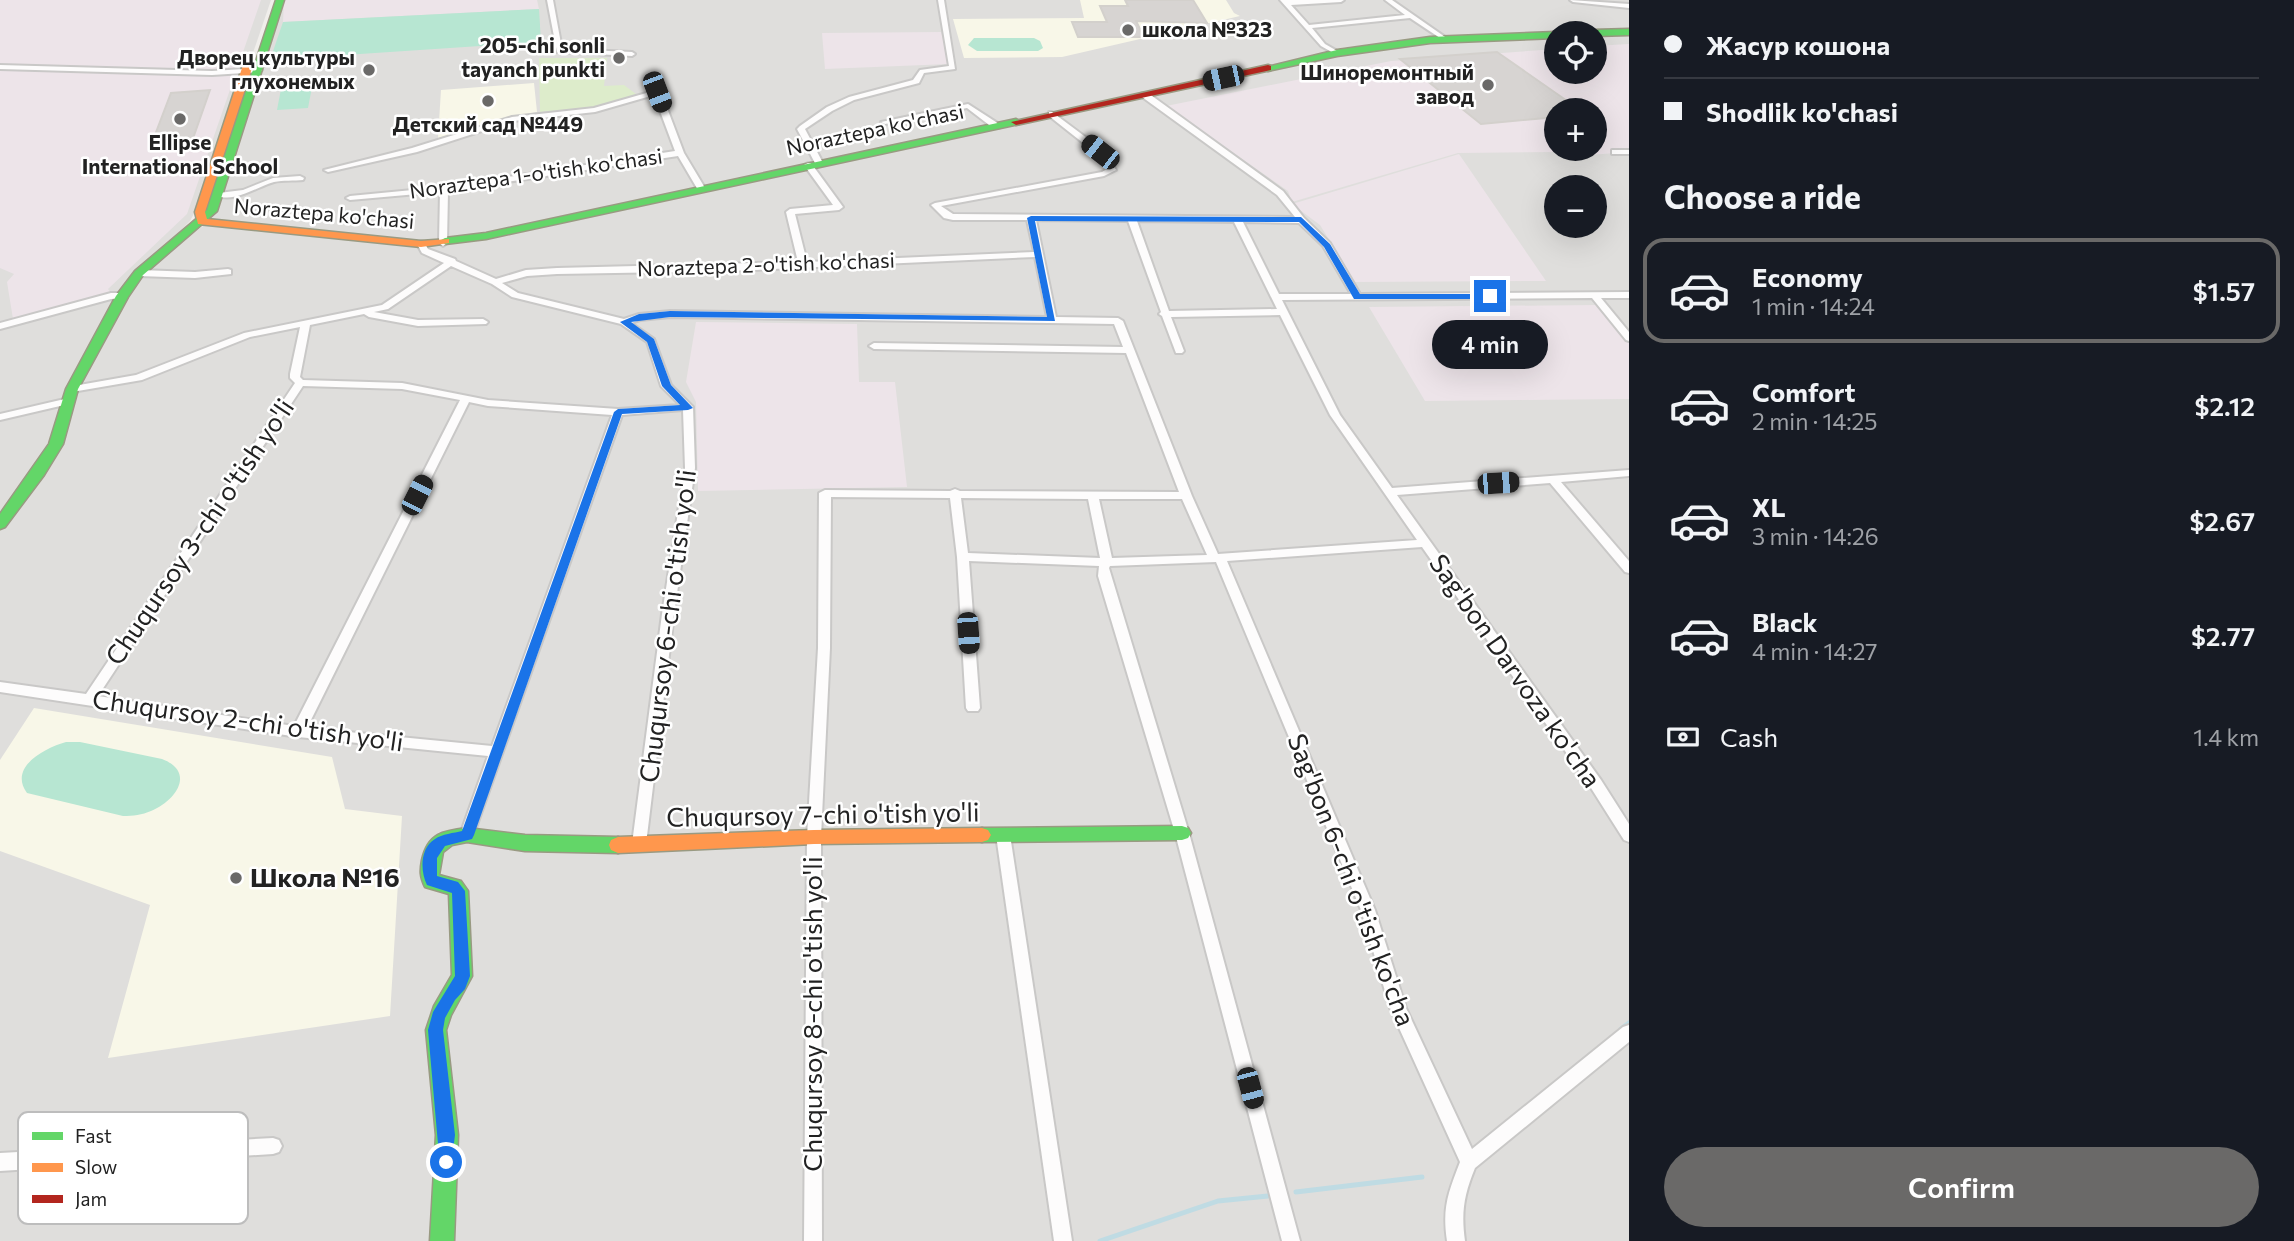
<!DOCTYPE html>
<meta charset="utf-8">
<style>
:root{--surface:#171b24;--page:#20242c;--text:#f1f3f6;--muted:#9ea1a6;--line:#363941;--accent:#6a6968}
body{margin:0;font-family:Commissioner,sans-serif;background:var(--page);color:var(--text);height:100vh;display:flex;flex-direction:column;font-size:26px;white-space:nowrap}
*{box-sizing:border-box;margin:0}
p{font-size:23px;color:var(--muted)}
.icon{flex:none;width:38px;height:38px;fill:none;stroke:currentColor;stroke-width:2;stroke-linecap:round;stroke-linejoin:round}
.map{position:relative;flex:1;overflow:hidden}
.drawer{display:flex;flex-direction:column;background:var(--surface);width:665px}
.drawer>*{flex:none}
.banner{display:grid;align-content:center;height:154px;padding:0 35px;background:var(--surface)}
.tools{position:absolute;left:1544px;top:21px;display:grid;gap:14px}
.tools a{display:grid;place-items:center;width:63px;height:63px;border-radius:50%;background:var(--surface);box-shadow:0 7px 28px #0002;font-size:35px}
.end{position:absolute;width:32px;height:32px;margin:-16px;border:9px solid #1a73e8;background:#fff;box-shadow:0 0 0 4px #fff}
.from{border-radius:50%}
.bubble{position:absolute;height:49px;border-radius:24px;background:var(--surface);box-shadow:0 7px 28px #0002;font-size:23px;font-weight:600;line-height:49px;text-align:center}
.car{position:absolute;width:21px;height:42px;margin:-21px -10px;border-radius:9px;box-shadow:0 0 5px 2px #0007;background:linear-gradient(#222 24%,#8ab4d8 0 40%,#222 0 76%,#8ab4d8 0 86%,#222 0)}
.banner b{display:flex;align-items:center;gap:24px;height:66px;font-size:26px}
.banner b+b{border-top:2px solid var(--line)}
.banner i{width:18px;height:18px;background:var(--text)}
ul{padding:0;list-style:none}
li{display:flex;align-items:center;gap:21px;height:105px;margin:0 14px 10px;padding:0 21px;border:4px solid transparent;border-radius:21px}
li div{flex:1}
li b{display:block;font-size:26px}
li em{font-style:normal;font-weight:600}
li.current{border-color:var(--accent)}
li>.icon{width:63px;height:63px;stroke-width:1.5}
h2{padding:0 35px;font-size:32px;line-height:84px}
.pay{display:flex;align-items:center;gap:18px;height:77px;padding:0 35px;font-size:26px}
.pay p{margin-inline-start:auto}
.cta{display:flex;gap:14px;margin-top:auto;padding:14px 35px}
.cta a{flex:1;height:80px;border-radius:42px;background:var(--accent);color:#fff;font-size:28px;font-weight:600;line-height:80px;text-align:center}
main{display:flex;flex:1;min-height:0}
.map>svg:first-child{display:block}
.residential{fill:#dfdedc;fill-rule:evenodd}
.industrial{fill:#ede4e9;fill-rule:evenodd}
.education{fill:#f8f7e8}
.grass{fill:#ddeccb}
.pitch{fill:#b7e6d2}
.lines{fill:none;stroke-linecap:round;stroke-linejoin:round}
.stream{stroke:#bfdbe3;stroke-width:5}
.building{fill:#d7d4d2;stroke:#d3d0cc;stroke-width:2}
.street-casing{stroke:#c9c8c7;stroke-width:4}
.fast-casing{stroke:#999a82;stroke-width:3}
.slow-casing{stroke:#999a82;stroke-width:3}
.jam-casing{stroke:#999a82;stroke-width:3}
.street{fill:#fdfcfc;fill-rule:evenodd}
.fast{fill:#63d668;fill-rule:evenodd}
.slow{fill:#ff974d;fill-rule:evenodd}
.jam{fill:#b3261e;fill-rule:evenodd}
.route{fill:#1a73e8}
.poi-dot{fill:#6a6968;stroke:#fff;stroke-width:2.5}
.labels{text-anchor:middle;stroke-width:5;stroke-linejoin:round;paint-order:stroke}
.far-poi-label{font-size:21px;font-weight:bold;fill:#222;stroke:#fff;text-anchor:end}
.far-street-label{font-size:21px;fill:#222;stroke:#fff}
.street-label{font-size:26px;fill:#222;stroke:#fff}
.poi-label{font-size:26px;font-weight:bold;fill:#222;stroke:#fff;text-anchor:start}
.key{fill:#fff;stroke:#bdbdbd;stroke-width:2}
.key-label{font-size:19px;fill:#222}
</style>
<main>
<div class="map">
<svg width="1629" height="1241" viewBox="0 0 1629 1241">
<rect width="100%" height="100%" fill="#f0eeeb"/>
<path class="residential" d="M0,0H271L220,150L206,176L197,208L190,221L145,267L206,224L202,222L217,212L285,0H1629V30L1417,39L1331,49L1340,55L1423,43L1556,35V72H1594V33L1629,32V1241H0ZM1556,110H1594V149H1556ZM1556,187H1594V226H1556Z"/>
<g class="industrial">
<path d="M0,0H261L187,214L108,289L111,293L13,319L7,282L14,274L0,268Z"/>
<path d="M284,0H537L539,9L283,22Z"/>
<path d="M941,32L949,64L825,69L822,33Z"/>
<path d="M1629,44V152L1576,156L1560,152L1458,153L1292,202L1288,191L1166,106L1391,61L1556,49V72H1594V46ZM1556,110H1594V149H1556Z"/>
<path d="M1459,154L1546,281L1355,282L1320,225L1292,204Z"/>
<path d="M1597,305L1629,343V399L1425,401L1369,307Z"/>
<path d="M696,322L857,324L859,382H895L907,487L698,491L696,402L686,382Z"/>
</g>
<g class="education">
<path d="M1080,0H1226L1234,13L1240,16L1062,57L964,58L953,19L1084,18Z"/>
<path d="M534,83L537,112L506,118L438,138L441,90Z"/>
<path d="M34,708L332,757L345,809L402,816L390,1016L108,1058L150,905L0,851V760Z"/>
</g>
<path class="grass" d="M539,58H607L604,86L624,85L636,94L594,108L540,112Z"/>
<g class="pitch">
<path d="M539,9L541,42L270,60L283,22Z"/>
<path d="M974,38H1034L1040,41L1043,48L1038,51H977L968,45Z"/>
<path d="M312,87L308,108L277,110L281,89Z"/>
<path d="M66,742H80L162,759C196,772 176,801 151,811C142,815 133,816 123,816L27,793C8,767 45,748 66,742Z"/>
</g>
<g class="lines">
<g class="stream">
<path d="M1621,1029L1629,1023"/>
<path d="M1296,1192L1422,1177"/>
<path d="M1100,1241L1218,1201L1268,1196"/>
</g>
</g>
<g class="building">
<path d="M1125,0H1193L1207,23L1136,21L1144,37H1078L1072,22H1107L1100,6H1128Z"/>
<path d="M1497,52L1580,110H1556V117L1481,124L1400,59Z"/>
<path d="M210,90L191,144L150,148L171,93Z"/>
</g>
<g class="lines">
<defs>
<g id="street">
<path d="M547,0H553L562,49L632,52L635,54L632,56L557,52Z"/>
<path d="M938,0H944L955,69L924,73L919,83L854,100L832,111L805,129L823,163L816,165L797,129L800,126L827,107L849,97L913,80L920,70L949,66Z"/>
<path d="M1280,0H1344L1341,2L1291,5L1309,25L1405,15L1385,0H1392L1448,39L1443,40L1410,18L1312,28L1325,44L1339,52L1340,53L1337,55L1321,46Z"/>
<path d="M1570,0L1629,4V8L1573,2Z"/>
<path d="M0,65L212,71L258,68L262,70L258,72L212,75L0,69Z"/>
<path d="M657,90L661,92L684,153L705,188L704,190H698L678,156L448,191L447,243L443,246L439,243L440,192L350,200L346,198L350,196L444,187L675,151L654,95L595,112L513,121L417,152L328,172L324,170L412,148L512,117L594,108Z"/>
<path d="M1142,93H1148L1283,191L1304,218L1330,243L1360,294L1629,292V298H1601L1629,332V341L1626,340L1592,298L1282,300L1340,415L1392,488L1629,470V476L1561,482L1629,561V573L1625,572L1550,483L1397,495L1601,780L1629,824V842L1624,840L1591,788L1422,547L1227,561L1375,910L1406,1008L1472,1149L1623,1027L1629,1025V1042L1475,1168C1464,1195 1461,1212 1465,1241H1447C1442,1208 1448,1193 1460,1162L1390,1008L1361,910L1216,562L1110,566L1109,568L1189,833L1300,1241H1282L1175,833L1098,576L1099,566L969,561L980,708L978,711H968L966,708L957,557L950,498L831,497L830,648L821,837L822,1241H804L807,837L818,648L819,493L825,490L950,491L955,489L960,491L1179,492L1126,353L874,349L869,346L874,343L1123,347L1114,324L670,317L640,320L631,323L654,339L671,385L693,407L695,468L674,614L646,844L644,848L639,850L634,848L632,844L662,614L685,468L683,410L622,415L472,839L467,841L462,839L460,835L488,756L298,737L0,692V682L86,694L295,383L290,378V374L300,327L250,337L142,380L72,392L67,389L68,387L136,375L244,333L382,305L444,263L422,253L417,244L421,241L424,242L428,249L455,259L456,261L496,279L526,270L557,268L798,262L786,212L790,209L833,205L804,165L808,163H811L843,207L839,210L795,214L807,262L1034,252L1027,220H953L944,218L931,205L935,203L1102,172L1107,169L1097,154L1049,116V112H1052L1103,150L1116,170L1104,176L941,206L953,214L1295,217L1277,195L1142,97ZM1036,220L1128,221L1161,312L1159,314L1162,316L1176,353H1182L1184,351L1171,317L1280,315L1330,415L1417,540L1218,554L1192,496L1123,321L1118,318L1056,317ZM1137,221L1234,222L1277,309L1169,311ZM1243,222L1299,223L1323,246L1351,294H1279ZM1035,257L1047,317L670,311L639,314L624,319L518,293L502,283L527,276L557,274L730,271ZM451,266L492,284L512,297L621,324L647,342L661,386L680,405L618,409L488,400L402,383L303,380L300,377L310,325L364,314L369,317L418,326L486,324L488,322L483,319L418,320L374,312L388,309ZM303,386L402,389L460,400L294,726L98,696ZM469,402L488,406L612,415L492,746L307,728ZM961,498L1088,499L1100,558L968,553ZM1099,499H1182L1207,555L1112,558Z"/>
<path d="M968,104L999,124V128H993L967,108L885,124L881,122Z"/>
<rect x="1612" y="150" width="17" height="4"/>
<path d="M300,176L304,178L303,180C294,181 283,180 274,182C256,187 234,204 215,195L219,193L243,190L273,178Z"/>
<path d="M228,269L231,270V274L195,278L139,276L135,273L139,270L195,272Z"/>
<path d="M122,293L127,296L125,298L111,299L0,329V323L111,293Z"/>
<path d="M69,398L73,399V403L0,420V414Z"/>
<path d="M1003,829L1008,831L1010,835L1072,1241H1054L996,835L998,831Z"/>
<path d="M273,1138L279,1140L282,1146L279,1152L273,1154L0,1171V1153Z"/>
</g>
<g id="fast">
<path d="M276,0H284L217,211L143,275L128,297L78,389L63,444L44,475L5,527L0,529V514L49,444L66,389L116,296L135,271L207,210Z"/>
<path d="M1629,29V35L1594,36V33H1590L1594,30Z"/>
<path d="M1556,32L1559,33H1556V38L1430,43L1337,56L1268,71L1263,68L1337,50L1430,37Z"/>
<path d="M1016,119L1021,122L1019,124L486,239L445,244L439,241L445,238L486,233Z"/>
<path d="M1182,826L1188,828L1191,833L1188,838L1182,840L982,842L976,840L973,835L976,830L982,828Z"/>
<path d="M467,828L525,835L618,837L625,840L627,845L625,850L618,853L525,851L467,842L452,845L443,852L439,875L461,881L468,891L472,976L451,1015L446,1030L458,1135L454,1241H430L436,1135L426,1030L434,1006L452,975L449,894L425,887C420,876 420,871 422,860C428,833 443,831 467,828Z"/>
</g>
<g id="slow">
<path d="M248,62L253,65L205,212L207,219L421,241L449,239V243L421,247L198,224L195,212L243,65Z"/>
<path d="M982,828L988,830L991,835L988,840L982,842L814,844L618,853L611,850L609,845L611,840L618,837L814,830Z"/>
</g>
<path id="jam" d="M1268,65L1271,66V70L1016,125L1011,122Z"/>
</defs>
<use href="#street" class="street-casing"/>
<use href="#fast" class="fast-casing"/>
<use href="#slow" class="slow-casing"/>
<use href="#jam" class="jam-casing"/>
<use href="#street" class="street"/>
<use href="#fast" class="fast"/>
<use href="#slow" class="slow"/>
<use href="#jam" class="jam"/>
</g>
<path class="route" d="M1031,216L1301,217L1330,244L1360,294H1490L1494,296L1490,299H1354L1324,247L1299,222L1035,221L1055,321L670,317L631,322L654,339L671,385L693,408L688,410L622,414L474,835L472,839L445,846L437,858V876L458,882L465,891L470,976L465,989L455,1000L445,1018L443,1030L455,1135L451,1167L446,1170L440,1167L428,1030L433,1012L455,976L452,893L427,885C420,871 420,848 435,839C442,834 454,833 462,831L614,412L618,409L680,405L662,386L647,342L620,322L639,314L670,311L1047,317L1027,218Z"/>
<g class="poi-dot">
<circle cx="1128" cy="30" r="7"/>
<circle cx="619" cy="58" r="7"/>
<circle cx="369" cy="70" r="7"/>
<circle cx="1488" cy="85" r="7"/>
<circle cx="488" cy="101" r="7"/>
<circle cx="180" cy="119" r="7"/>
<circle cx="236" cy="878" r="7"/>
</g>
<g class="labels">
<g class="far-poi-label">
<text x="1142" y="37" text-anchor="start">школа №323</text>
<text x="605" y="53">205-chi sonli<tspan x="605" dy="24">tayanch punkti</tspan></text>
<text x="355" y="65">Дворец культуры<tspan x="355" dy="24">глухонемых</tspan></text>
<text x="1474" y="80">Шиноремонтный<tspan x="1474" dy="24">завод</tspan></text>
<text x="488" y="132" text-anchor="middle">Детский сад №449</text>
<text x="180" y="150" text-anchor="middle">Ellipse<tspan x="180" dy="24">International School</tspan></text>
</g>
<g class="far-street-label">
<text transform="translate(875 130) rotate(-12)" y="7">Noraztepa ko'chasi</text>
<text transform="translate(536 174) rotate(-8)" y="7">Noraztepa 1-o'tish ko'chasi</text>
<text transform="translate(324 214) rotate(5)" y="7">Noraztepa ko'chasi</text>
<text transform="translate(766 265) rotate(-2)" y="7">Noraztepa 2-o'tish ko'chasi</text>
</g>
<g class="street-label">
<text transform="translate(200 532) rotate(-56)" y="9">Chuqursoy 3-chi o'tish yo'li</text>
<text transform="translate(668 626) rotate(-83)" y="9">Chuqursoy 6-chi o'tish yo'li</text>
<text transform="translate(1515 671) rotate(55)" y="9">Sag'bon Darvoza ko'cha</text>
<text transform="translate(248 721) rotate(8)" y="9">Chuqursoy 2-chi o'tish yo'li</text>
<text transform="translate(823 815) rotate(-1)" y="9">Chuqursoy 7-chi o'tish yo'li</text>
<text transform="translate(1351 880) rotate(69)" y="9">Sag'bon 6-chi o'tish ko'cha</text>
<text transform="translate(813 1014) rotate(-90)" y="9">Chuqursoy 8-chi o'tish yo'li</text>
</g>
<g class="poi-label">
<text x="250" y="887">Школа №16</text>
</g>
</g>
<rect x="18" y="1112" width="230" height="112" rx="10" class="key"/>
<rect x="32" y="1132" width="31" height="8" fill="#63d668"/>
<rect x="32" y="1163" width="31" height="9" fill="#ff974d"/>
<rect x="32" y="1195" width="31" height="8" fill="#b3261e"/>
<g class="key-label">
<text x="75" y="1143">Fast</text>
<text x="75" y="1174">Slow</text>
<text x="75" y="1206">Jam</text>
</g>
</svg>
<div class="tools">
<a><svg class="icon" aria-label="locate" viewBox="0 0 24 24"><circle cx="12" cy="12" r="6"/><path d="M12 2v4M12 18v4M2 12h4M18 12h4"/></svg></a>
<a>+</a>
<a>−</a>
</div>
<i class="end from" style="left:446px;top:1162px"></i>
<i class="end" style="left:1490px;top:296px"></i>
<div class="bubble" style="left:1432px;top:320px;width:116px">4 min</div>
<i class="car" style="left:1223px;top:78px;rotate:258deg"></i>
<i class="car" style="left:657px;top:92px;rotate:159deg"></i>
<i class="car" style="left:1100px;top:152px;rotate:308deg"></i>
<i class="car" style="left:1498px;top:483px;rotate:86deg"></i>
<i class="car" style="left:417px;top:495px;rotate:27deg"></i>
<i class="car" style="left:968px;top:633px;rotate:176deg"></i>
<i class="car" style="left:1250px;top:1088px;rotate:165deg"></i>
</div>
<section class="drawer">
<div class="banner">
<b><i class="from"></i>Жасур кошона</b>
<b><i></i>Shodlik ko'chasi</b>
</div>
<h2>Choose a ride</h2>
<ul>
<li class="current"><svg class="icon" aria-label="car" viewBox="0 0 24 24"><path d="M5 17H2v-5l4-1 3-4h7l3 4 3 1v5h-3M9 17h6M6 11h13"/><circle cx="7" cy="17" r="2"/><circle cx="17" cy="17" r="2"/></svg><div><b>Economy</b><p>1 min · 14:24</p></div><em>$1.57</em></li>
<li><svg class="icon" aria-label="car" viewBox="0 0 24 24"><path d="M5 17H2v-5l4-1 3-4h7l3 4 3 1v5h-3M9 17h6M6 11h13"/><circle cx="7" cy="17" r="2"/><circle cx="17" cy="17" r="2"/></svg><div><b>Comfort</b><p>2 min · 14:25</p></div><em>$2.12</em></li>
<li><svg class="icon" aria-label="car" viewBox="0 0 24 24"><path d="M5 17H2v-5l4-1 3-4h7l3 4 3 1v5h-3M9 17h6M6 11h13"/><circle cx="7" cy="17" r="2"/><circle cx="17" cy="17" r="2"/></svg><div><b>XL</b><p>3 min · 14:26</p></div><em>$2.67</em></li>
<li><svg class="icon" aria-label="car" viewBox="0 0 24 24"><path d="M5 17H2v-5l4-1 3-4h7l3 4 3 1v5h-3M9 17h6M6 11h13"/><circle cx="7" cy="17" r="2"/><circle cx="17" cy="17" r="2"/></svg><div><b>Black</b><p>4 min · 14:27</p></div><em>$2.77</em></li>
</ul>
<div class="pay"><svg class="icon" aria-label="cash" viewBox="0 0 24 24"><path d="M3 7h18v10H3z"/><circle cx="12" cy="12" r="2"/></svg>Cash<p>1.4 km</p></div>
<div class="cta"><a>Confirm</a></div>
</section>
</main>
